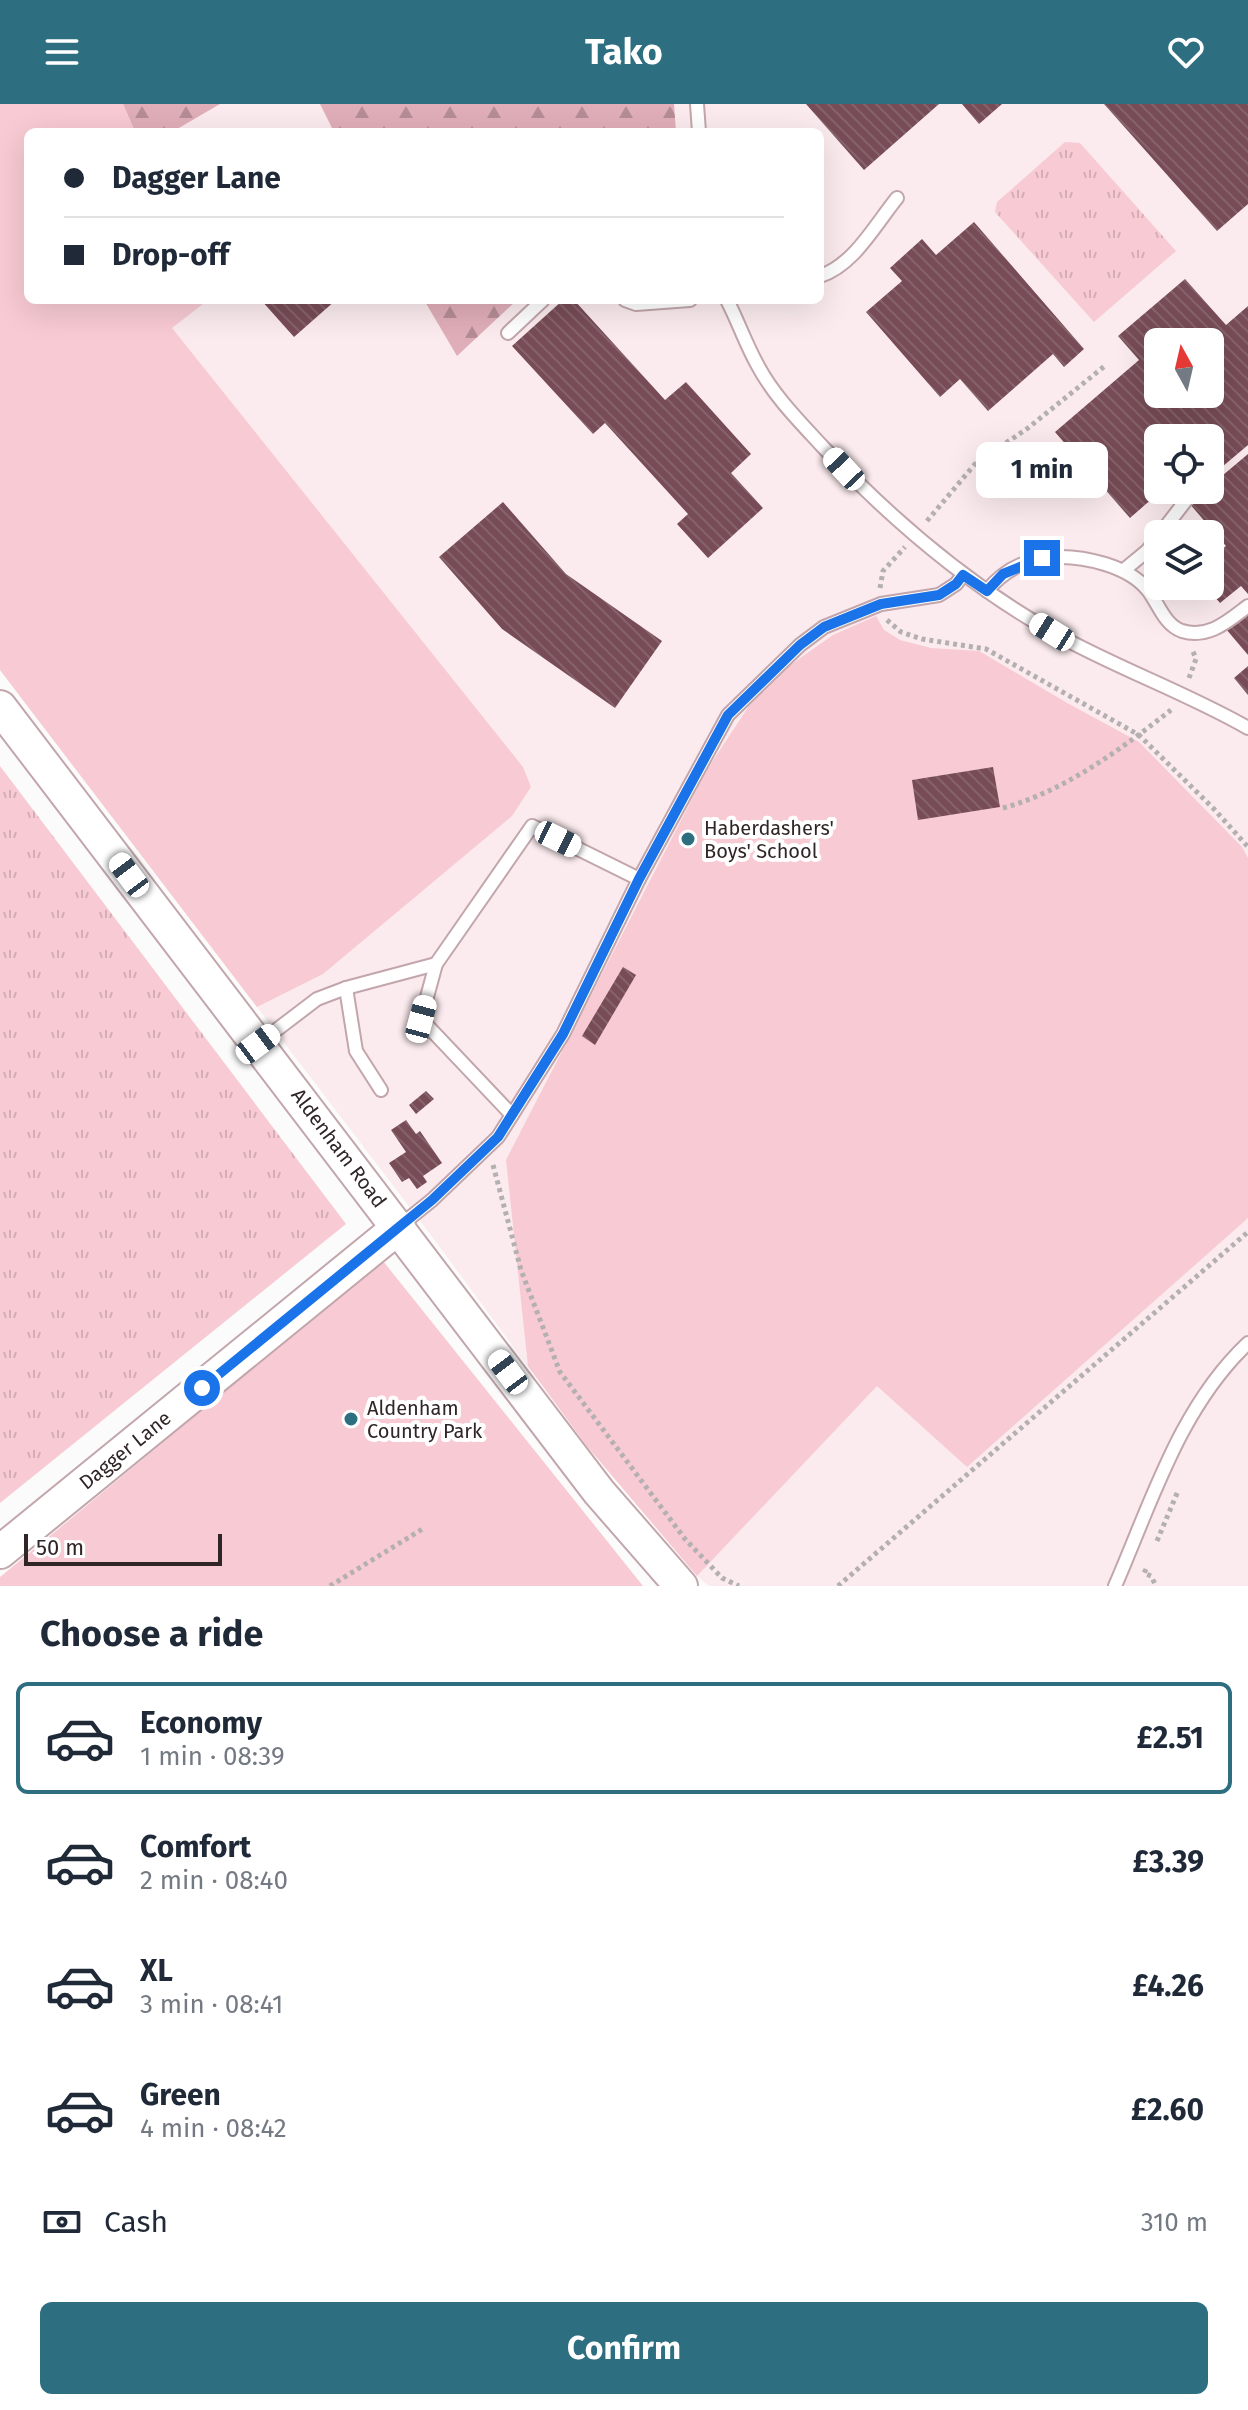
<!DOCTYPE html>
<meta charset="utf-8">
<style>
:root{--surface:#fff;--page:#f2f2f3;--text:#1f2937;--muted:#747a83;--line:#e0e1e3;--accent:#2d6f81}
body{margin:0;font-family:"Fira Sans",sans-serif;background:var(--page);color:var(--text);height:100vh;display:flex;flex-direction:column;font-size:30px;white-space:nowrap}
*{box-sizing:border-box;margin:0}
p{font-size:26px;color:var(--muted)}
.icon{flex:none;width:44px;height:44px;fill:none;stroke:currentColor;stroke-width:2;stroke-linecap:round;stroke-linejoin:round}
.map{position:relative;height:1482px;overflow:hidden}
.drawer{display:flex;flex-direction:column;background:var(--surface);flex:1}
.drawer>*{flex:none}
.banner{position:absolute;left:24px;top:24px;width:800px;height:176px;border-radius:12px;box-shadow:0 8px 32px #0002;display:grid;align-content:center;height:176px;padding:0 40px;background:var(--surface)}
.needle{width:52px;rotate:352deg}
.fabs{position:absolute;left:1144px;top:224px;display:grid;gap:16px}
.fabs a{display:grid;place-items:center;width:80px;height:80px;border-radius:12px;background:var(--surface);box-shadow:0 8px 32px #0002;font-size:40px}
.scale{position:absolute;left:24px;bottom:20px;width:198px;box-sizing:border-box;padding-left:8px;border:4px solid #302527;border-top:0;font-size:22px;line-height:28px;white-space:nowrap;color:#302527;-webkit-text-stroke:6px #fff;paint-order:stroke}
.end{position:absolute;width:36px;height:36px;margin:-18px;border:10px solid #1a73e8;background:#fff;box-shadow:0 0 0 4px #fff}
.from{border-radius:50%}
.bubble{position:absolute;height:56px;border-radius:12px;background:var(--surface);box-shadow:0 8px 32px #0002;font-size:26px;font-weight:700;line-height:56px;text-align:center}
.car{position:absolute;width:24px;height:48px;margin:-24px -12px;border-radius:10px;box-shadow:0 0 6px 2px #0007;background:linear-gradient(#fff 24%,#345 0 40%,#fff 0 76%,#345 0 86%,#fff 0)}
.banner b{display:flex;align-items:center;gap:28px;height:76px;font-size:30px}
.banner b+b{border-top:2px solid var(--line)}
.banner i{width:20px;height:20px;background:var(--text)}
ul{padding:0;list-style:none}
li{display:flex;align-items:center;gap:24px;height:112px;margin:0 16px 12px;padding:0 24px;border:4px solid transparent;border-radius:12px}
li div{flex:1}
li b{display:block;font-size:30px}
li em{font-style:normal;font-weight:700}
li.active{border-color:var(--accent)}
li>.icon{width:72px;height:72px;stroke-width:1.5}
h2{padding:0 40px;font-size:36px;line-height:96px}
.pay{display:flex;align-items:center;gap:20px;height:88px;padding:0 40px;font-size:30px}
.pay p{margin-inline-start:auto}
.action{display:flex;gap:16px;margin-top:auto;padding:16px 40px}
.action a{flex:1;height:92px;border-radius:12px;background:var(--accent);color:#fff;font-size:32px;font-weight:700;line-height:92px;text-align:center}
header{display:flex;justify-content:space-between;align-items:center;height:104px;padding:0 40px;background:var(--accent);color:#fff;font-size:36px;font-weight:700}
.map>svg:first-child{display:block}
.built{fill:#fbebee;fill-rule:evenodd}
.grass{fill:url(#grass-tufts)}
.forest{fill:url(#forest-firs)}
.park{fill:#f8cad3}
.building{fill:url(#building-back-hatch);fill-rule:evenodd}
.lines{fill:none;stroke-linecap:round;stroke-linejoin:round}
.service-casing{stroke:#c2a6ac;stroke-width:16}
.tertiary-casing{stroke:#c2a6ac;stroke-width:36}
.path{stroke:#b4b0b1;stroke-width:5;stroke-dasharray:4 4;stroke-linecap:butt}
.service{stroke:#fff;stroke-width:12}
.tertiary{stroke:#fff;stroke-width:32}
.route{stroke:#1a73e8;stroke-width:10}
.poi-dot{fill:#2d6f81;stroke:#fff;stroke-width:3}
.labels{text-anchor:middle;stroke-width:8;stroke-linejoin:round;paint-order:stroke}
.poi-label{font-size:20px;fill:#302527;stroke:#fff;text-anchor:start}
.street-label{font-size:20px;fill:#302527;stroke:#fff}
</style>
<header><svg class="icon" aria-label="menu" viewBox="0 0 24 24"><path d="M4 6h16M4 12h16M4 18h16"/></svg>Tako<svg class="icon" aria-label="heart" viewBox="0 0 24 24"><path d="M12 20l-8-8c-3-5 5-10 8-4 3-6 11-1 8 4z"/></svg></header>
<div class="map">
<svg width="1248" height="1482" viewBox="0 0 1248 1482">
<defs>
<pattern id="grass-tufts" width="24" height="20" patternUnits="userSpaceOnUse" patternTransform="scale(2)"><rect width="24" height="20" fill="#f8cad3"/><path d="M3 7l-1-3M5 7V3M7 7l1-3M15 17l-1-3M17 17v-4M19 17l1-3" fill="none" stroke="#d5adb5"/></pattern>
<pattern id="forest-firs" width="22" height="20" patternUnits="userSpaceOnUse" patternTransform="scale(2)"><rect width="22" height="20" fill="#e0aeb9"/><path d="M5 1l3.5 6h-7zM16 11l3.5 6h-7z" fill="#b68d96"/></pattern>
<pattern id="building-back-hatch" width="6" height="6" patternUnits="userSpaceOnUse" patternTransform="scale(2)"><rect width="6" height="6" fill="#774c56"/><path d="M-1 5l2 2M0 0l6 6M5-1l2 2" fill="none" stroke="#86636b"/></pattern>
</defs>
<rect width="100%" height="100%" fill="#fbfbfb"/>
<path class="built" d="M0,0H1248V1482H709L697,1472L586,1341L430,1130L0,566ZM28,28H820V196H28ZM1158,238H1210V290H1158ZM1158,334H1210V386H1158ZM1158,430H1210V482H1158Z"/>
<g class="grass">
<path d="M1065,38L1080,39L1176,147L1094,218L995,108L997,98Z"/>
<path d="M0,662L346,1120L0,1399Z"/>
</g>
<g class="forest">
<path d="M123,0H220L172,28H135Z"/>
<path d="M320,0H674L676,28H334Z"/>
<path d="M424,196H517L457,252Z"/>
</g>
<g class="park">
<path d="M0,0H123L135,28H28V196H208L172,224L523,663L531,683L512,712L323,870L257,903L0,566Z"/>
<path d="M876,512L884,526L900,536L931,544L979,547L1069,600L1139,638L1242,743L1248,754V1114L967,1363L877,1282L697,1472L586,1341L528,1262L506,1056L708,664L749,602L789,562L833,531Z"/>
<path d="M383,1157L643,1482H0V1473Z"/>
</g>
<g class="building">
<path d="M806,0H939L864,66Z"/>
<path d="M962,0H1002L979,20Z"/>
<path d="M1104,0H1248V100L1217,127Z"/>
<path d="M974,118L1084,245L1064,263L1053,250L988,307L960,275L940,293L866,208L902,177L890,164L922,135L936,151Z"/>
<path d="M1185,175L1226,221L1248,202V341L1222,363L1210,350V334H1158V386H1162L1130,414L1055,328L1139,256L1118,232ZM1158,238H1210V290H1158Z"/>
<path d="M261,196H336L294,233Z"/>
<path d="M563,196H574L665,296L686,278L751,350L731,369L763,404L708,454L677,420L688,410L605,319L593,330L512,242Z"/>
<path d="M1248,350V490L1241,482L1220,499L1205,482H1210V455L1226,442L1189,399L1205,386H1210V382Z"/>
<path d="M503,398L566,470L662,537L615,604L502,525L439,453Z"/>
<path d="M1248,507V551L1226,525Z"/>
<path d="M1248,562V591L1234,574Z"/>
<path d="M993,663L1000,703L918,716L912,676Z"/>
<path d="M623,863L636,871L595,941L582,932Z"/>
<path d="M426,987L434,995L416,1010L409,1001Z"/>
<path d="M406,1016L416,1030L420,1027L442,1059L423,1072L427,1078L417,1085L409,1074L402,1078L389,1059L406,1048L391,1026Z"/>
</g>
<g class="lines">
<defs>
<g id="service">
<path d="M697,0L699,28"/>
<path d="M820,172C854,161 875,121 897,94"/>
<path d="M625,196L636,200L690,196"/>
<path d="M727,196C738,217 746,241 758,262C774,292 799,317 822,342C889,413 967,480 1052,528C1116,564 1185,588 1248,624"/>
<path d="M508,229L543,196"/>
<path d="M1160,430L1194,386"/>
<path d="M1124,466L1147,447L1158,433"/>
<path d="M987,487C1016,450 1062,447 1105,460C1121,465 1136,472 1147,485C1158,498 1164,521 1182,527C1209,535 1228,517 1248,502"/>
<path d="M436,860L421,915L512,1011"/>
<path d="M346,884L356,947L381,986"/>
<path d="M258,940L317,895L346,884L436,860L532,722L639,775"/>
<path d="M401,1121L432,1096L498,1033L563,930L639,775L728,611L800,541L824,523L881,500L939,491L956,480L963,471"/>
<path d="M1115,1482C1152,1397 1180,1303 1248,1239"/>
</g>
<g id="tertiary">
<path d="M0,603L599,1388L681,1482"/>
<path d="M0,1448L399,1123"/>
</g>
</defs>
<use href="#service" class="service-casing"/>
<use href="#tertiary" class="tertiary-casing"/>
<g class="path">
<path d="M927,417L975,360L1028,324L1106,261"/>
<path d="M880,484L883,467L905,443"/>
<path d="M887,516L901,528L922,535L986,545L1139,631L1214,705L1248,743"/>
<path d="M1189,574L1196,555L1192,545"/>
<path d="M1003,704C1065,687 1121,645 1171,606"/>
<path d="M493,1061L521,1166L560,1268L685,1435L722,1474L739,1482"/>
<path d="M1157,1437L1178,1387"/>
<path d="M1146,1465L1144,1469L1151,1472L1156,1482"/>
<path d="M330,1482L424,1424"/>
<path d="M838,1482L1248,1128"/>
</g>
<use href="#service" class="service"/>
<use href="#tertiary" class="tertiary"/>
</g>
<g class="lines">
<path class="route" d="M202,1284L432,1096L498,1033L563,930L639,775L728,611L800,541L824,523L881,500L939,491L956,480L963,471L987,487L1003,470L1042,454"/>
</g>
<g class="poi-dot">
<circle cx="688" cy="735" r="8"/>
<circle cx="351" cy="1315" r="8"/>
</g>
<g class="labels">
<g class="poi-label">
<text x="704" y="731">Haberdashers'<tspan x="704" dy="23">Boys' School</tspan></text>
<text x="367" y="1311">Aldenham<tspan x="367" dy="23">Country Park</tspan></text>
</g>
<g class="street-label">
<text transform="translate(339 1044) rotate(53)" y="7">Aldenham Road</text>
<text transform="translate(125 1346) rotate(-39)" y="7">Dagger Lane</text>
</g>
</g>
</svg>
<div class="fabs">
<a><svg class="needle" viewBox="-14 -14 28 28"><path d="M0-13l5 13h-10z" fill="#e53935"/><path d="M0 13l5-13h-10z" fill="#747a83"/></svg></a>
<a><svg class="icon" aria-label="locate" viewBox="0 0 24 24"><circle cx="12" cy="12" r="6"/><path d="M12 2v4M12 18v4M2 12h4M18 12h4"/></svg></a>
<a><svg class="icon" aria-label="layers" viewBox="0 0 24 24"><path d="M12 4l9 5-9 5-9-5zM3 14l9 5 9-5"/></svg></a>
</div>
<div class="scale">50 m</div>
<i class="end from" style="left:202px;top:1284px"></i>
<i class="end" style="left:1042px;top:454px"></i>
<div class="bubble" style="left:976px;top:338px;width:132px">1 min</div>
<i class="car" style="left:844px;top:365px;rotate:317deg"></i>
<i class="car" style="left:1052px;top:528px;rotate:302deg"></i>
<i class="car" style="left:558px;top:735px;rotate:116deg"></i>
<i class="car" style="left:129px;top:771px;rotate:323deg"></i>
<i class="car" style="left:421px;top:915px;rotate:15deg"></i>
<i class="car" style="left:258px;top:940px;rotate:53deg"></i>
<i class="car" style="left:508px;top:1268px;rotate:323deg"></i>
<div class="banner">
<b><i class="from"></i>Dagger Lane</b>
<b><i></i>Drop-off</b>
</div>
</div>
<section class="drawer">
<h2>Choose a ride</h2>
<ul>
<li class="active"><svg class="icon" aria-label="car" viewBox="0 0 24 24"><path d="M5 17H2v-5l4-1 3-4h7l3 4 3 1v5h-3M9 17h6M6 11h13"/><circle cx="7" cy="17" r="2"/><circle cx="17" cy="17" r="2"/></svg><div><b>Economy</b><p>1 min · 08:39</p></div><em>£2.51</em></li>
<li><svg class="icon" aria-label="car" viewBox="0 0 24 24"><path d="M5 17H2v-5l4-1 3-4h7l3 4 3 1v5h-3M9 17h6M6 11h13"/><circle cx="7" cy="17" r="2"/><circle cx="17" cy="17" r="2"/></svg><div><b>Comfort</b><p>2 min · 08:40</p></div><em>£3.39</em></li>
<li><svg class="icon" aria-label="car" viewBox="0 0 24 24"><path d="M5 17H2v-5l4-1 3-4h7l3 4 3 1v5h-3M9 17h6M6 11h13"/><circle cx="7" cy="17" r="2"/><circle cx="17" cy="17" r="2"/></svg><div><b>XL</b><p>3 min · 08:41</p></div><em>£4.26</em></li>
<li><svg class="icon" aria-label="car" viewBox="0 0 24 24"><path d="M5 17H2v-5l4-1 3-4h7l3 4 3 1v5h-3M9 17h6M6 11h13"/><circle cx="7" cy="17" r="2"/><circle cx="17" cy="17" r="2"/></svg><div><b>Green</b><p>4 min · 08:42</p></div><em>£2.60</em></li>
</ul>
<div class="pay"><svg class="icon" aria-label="cash" viewBox="0 0 24 24"><path d="M3 7h18v10H3z"/><circle cx="12" cy="12" r="2"/></svg>Cash<p>310 m</p></div>
<div class="action"><a>Confirm</a></div>
</section>
